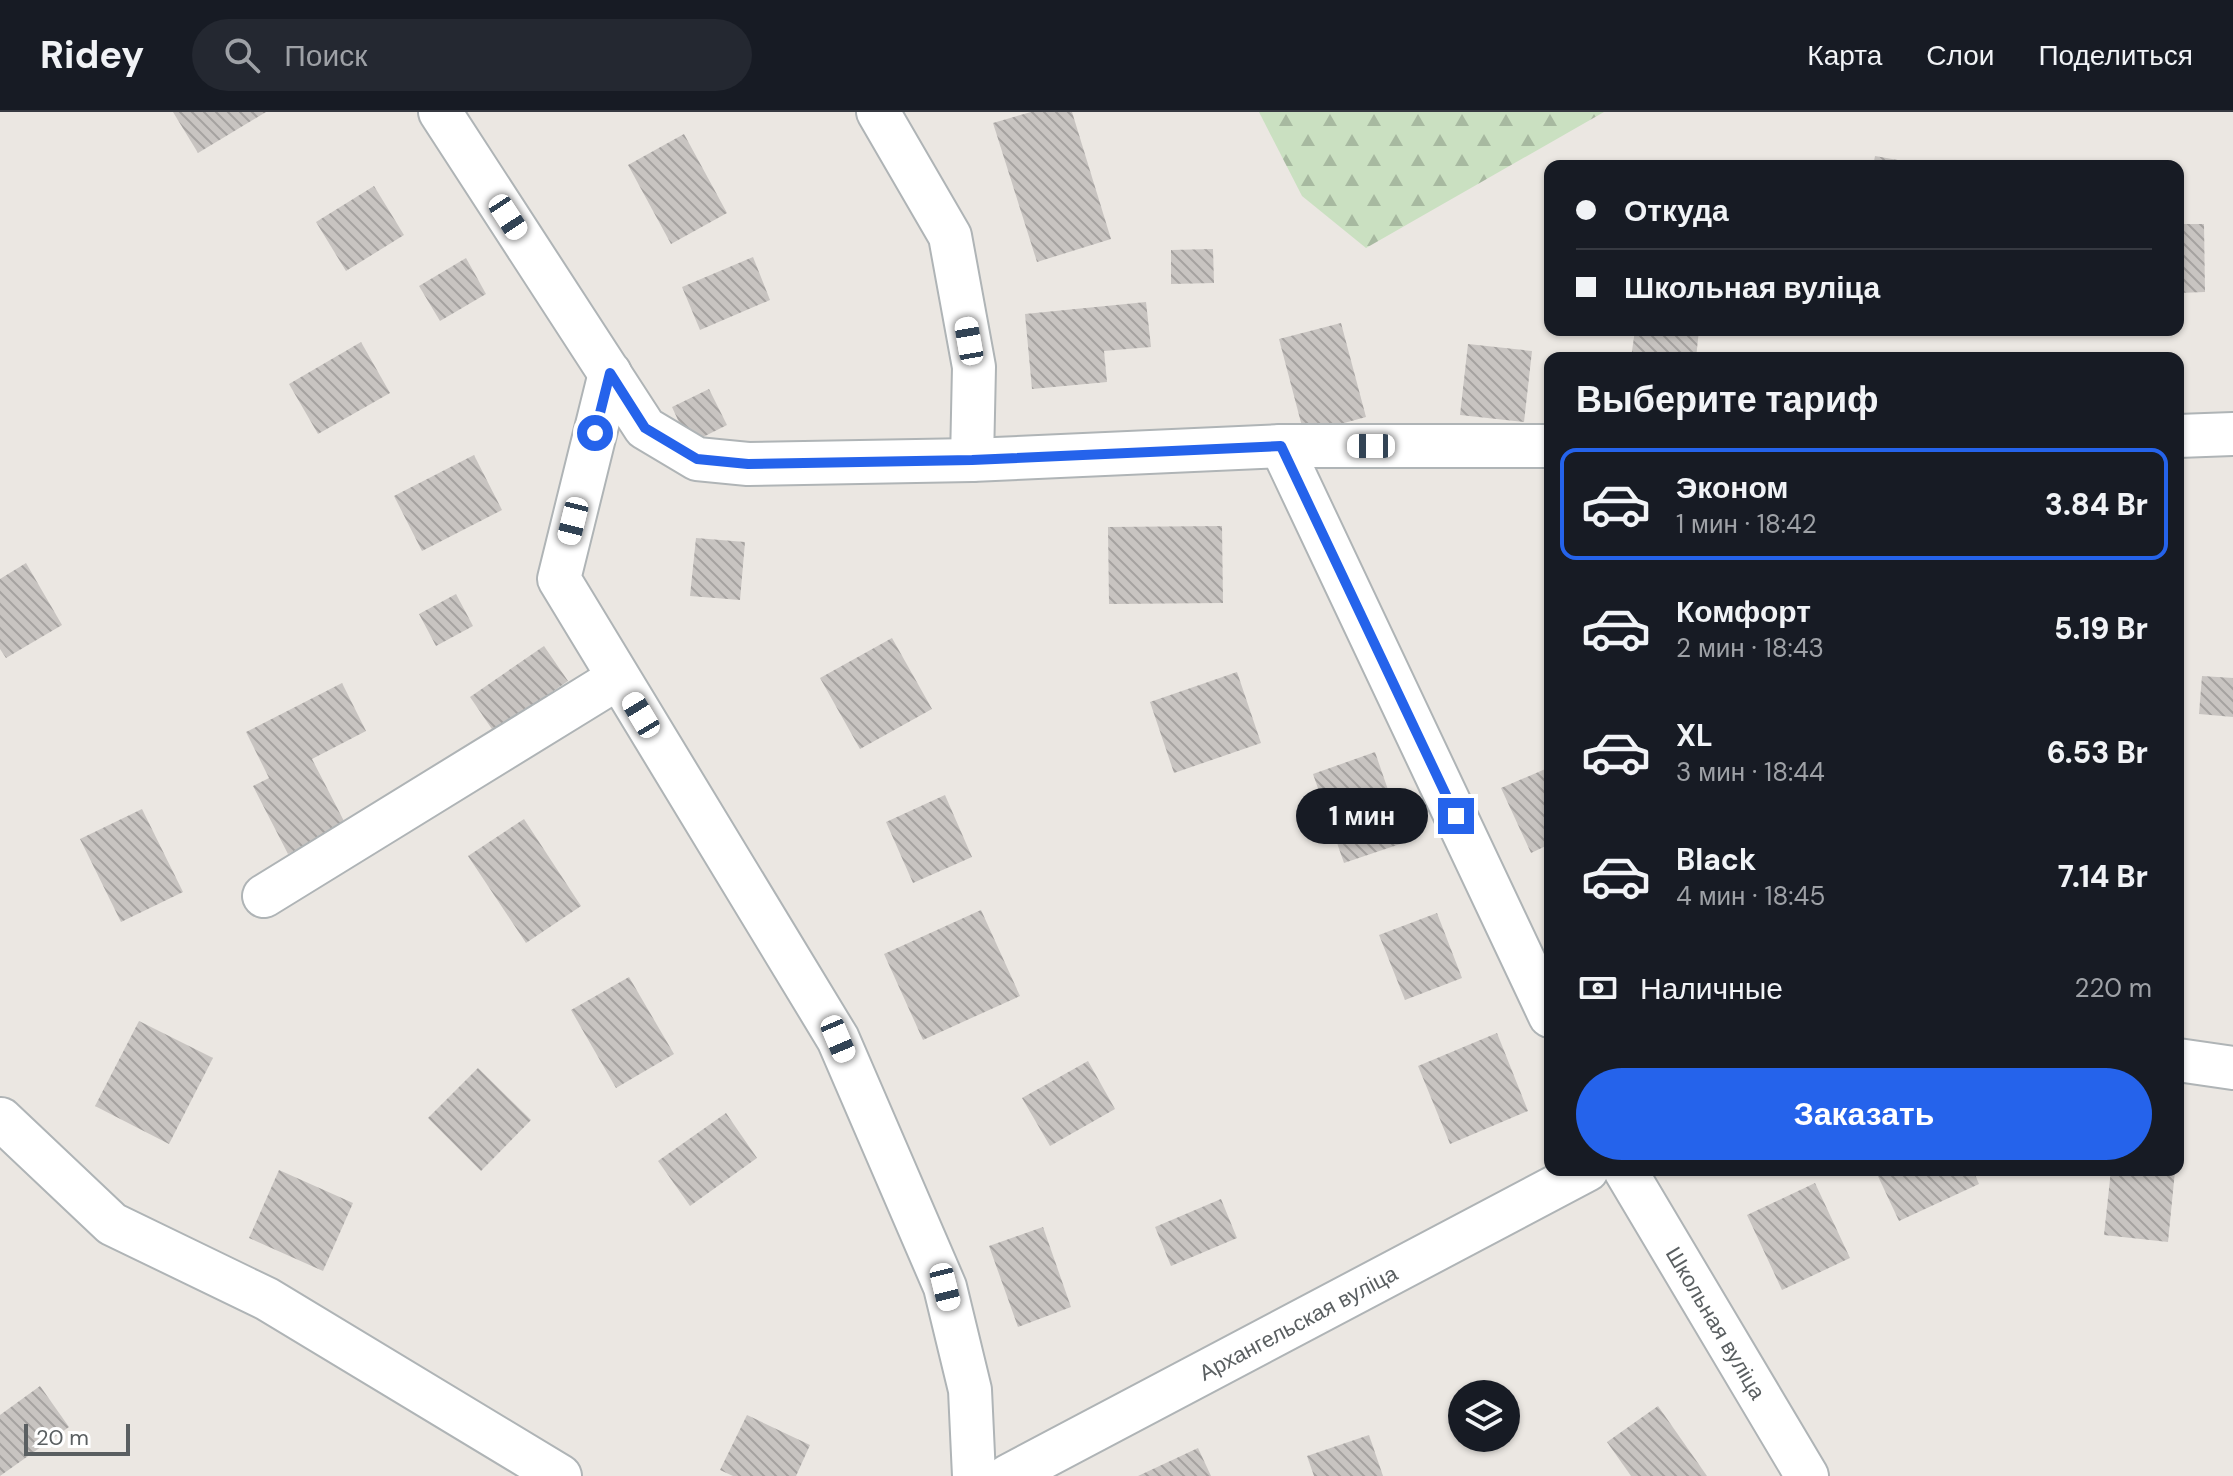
<!DOCTYPE html>
<html lang="ru">
<meta charset="utf-8">
<style>
:root{--surface:#171b24;--page:#242831;--text:#f1f3f6;--muted:#9ea1a6;--line:#363941;--accent:#2563eb}
body{margin:0;font-family:"DM Sans",sans-serif;background:var(--page);color:var(--text);height:100vh;display:flex;flex-direction:column;font-size:30px;white-space:nowrap}
*{box-sizing:border-box;margin:0}
p{font-size:26px;color:var(--muted)}
.icon{flex:none;width:44px;height:44px;fill:none;stroke:currentColor;stroke-width:2;stroke-linecap:round;stroke-linejoin:round}
.map{position:relative;flex:1;overflow:hidden}
.side{position:absolute;left:1544px;top:240px;width:640px;height:824px;display:flex;flex-direction:column;background:var(--surface);border-radius:16px;box-shadow:0 2px 6px #0004}
.side>*{flex:none}
.top-card{position:absolute;left:1544px;top:48px;width:640px;height:176px;border-radius:16px;box-shadow:0 2px 6px #0004;display:grid;align-content:center;height:176px;padding:0 32px;background:var(--surface)}
.controls{position:absolute;left:1448px;top:1268px;display:grid;gap:16px}
.controls a{display:grid;place-items:center;width:72px;height:72px;border-radius:50%;background:var(--surface);box-shadow:0 2px 6px #0004;font-size:40px}
.scale{position:absolute;left:24px;bottom:20px;width:106px;box-sizing:border-box;padding-left:8px;border:4px solid #5a5f61;border-top:0;font-size:22px;line-height:28px;white-space:nowrap;color:#5a5f61;-webkit-text-stroke:6px #fff;paint-order:stroke}
.end{position:absolute;width:36px;height:36px;margin:-18px;border:10px solid #2563eb;background:#fff;box-shadow:0 0 0 4px #fff}
.from{border-radius:50%}
.bubble{position:absolute;height:56px;border-radius:28px;background:var(--surface);box-shadow:0 2px 6px #0004;font-size:26px;font-weight:800;line-height:56px;text-align:center}
.car{position:absolute;width:24px;height:48px;margin:-24px -12px;border-radius:10px;box-shadow:0 0 6px 2px #0007;background:linear-gradient(#fff 24%,#345 0 40%,#fff 0 76%,#345 0 86%,#fff 0)}
.top-card b{display:flex;align-items:center;gap:28px;height:76px;font-size:30px}
.top-card b+b{border-top:2px solid var(--line)}
.top-card i{width:20px;height:20px;background:var(--text)}
ul{padding:0;list-style:none}
li{display:flex;align-items:center;gap:24px;height:112px;margin:0 16px 12px;padding:0 16px;border:4px solid transparent;border-radius:16px}
li div{flex:1}
li b{display:block;font-size:30px}
li em{font-style:normal;font-weight:800}
li.on{border-color:var(--accent)}
li>.icon{width:72px;height:72px;stroke-width:1.5}
h2{padding:0 32px;font-size:36px;line-height:96px}
.pay{display:flex;align-items:center;gap:20px;height:88px;padding:0 32px;font-size:30px}
.pay p{margin-inline-start:auto}
.action{display:flex;gap:16px;margin-top:auto;padding:16px 32px}
.action a{flex:1;height:92px;border-radius:48px;background:var(--accent);color:#fff;font-size:32px;font-weight:800;line-height:92px;text-align:center}
header{display:flex;align-items:center;gap:48px;box-sizing:border-box;height:112px;padding:0 40px;background:var(--surface);border-bottom:2px solid var(--line)}
header strong{font-size:38px}
nav{display:flex;gap:44px;margin-inline-start:auto;font-size:28px}
.search{width:560px;height:72px;background:var(--page);display:flex;align-items:center;gap:20px;box-sizing:border-box;padding:0 28px;border-radius:44px;color:var(--muted);font-size:30px}
.map>svg:first-child{display:block}
.forest{fill:url(#forest-firs)}
.building{fill:url(#building-back-hatch)}
.lines{fill:none;stroke-linecap:round;stroke-linejoin:round}
.minor-casing{stroke:#afb4b6;stroke-width:46}
.minor{stroke:#fff;stroke-width:42}
.route{stroke:#2563eb;stroke-width:10}
.labels{text-anchor:middle;stroke-width:7;stroke-linejoin:round;paint-order:stroke}
.street-label{font-size:22px;fill:#5a5f61;stroke:#fff}
</style>
<header>
<strong>Ridey</strong>
<div class="search"><svg class="icon" aria-label="search" viewBox="0 0 24 24"><circle cx="10" cy="10" r="6"/><path d="M15 15l6 6"/></svg>Поиск</div>
<nav><a>Карта</a><a>Слои</a><a>Поделиться</a></nav>
</header>
<div class="map">
<svg width="2233" height="1364" viewBox="0 0 2233 1364">
<defs>
<pattern id="forest-firs" width="22" height="20" patternUnits="userSpaceOnUse" patternTransform="scale(2)"><rect width="22" height="20" fill="#cae0c1"/><path d="M5 1l3.5 6h-7zM16 11l3.5 6h-7z" fill="#a7b9a0"/></pattern>
<pattern id="building-back-hatch" width="6" height="6" patternUnits="userSpaceOnUse" patternTransform="scale(2)"><rect width="6" height="6" fill="#c8c4c1"/><path d="M-1 5l2 2M0 0l6 6M5-1l2 2" fill="none" stroke="#a5a2a0"/></pattern>
</defs>
<rect width="100%" height="100%" fill="#ebe7e2"/>
<path class="forest" d="M1259,0H1604L1366,136L1302,84Z"/>
<g class="building">
<path d="M173,0H266L198,41Z"/>
<path d="M1031,0H1072L1111,127L1037,150L993,11Z"/>
<path d="M684,22L727,101L671,132L628,53Z"/>
<path d="M1875,44L1915,51L1914,54H1873Z"/>
<path d="M374,74L404,123L346,159L316,110Z"/>
<path d="M2178,112H2204L2205,180L2178,181Z"/>
<path d="M1213,137L1214,171L1171,172V138Z"/>
<path d="M753,145L770,188L700,218L682,175Z"/>
<path d="M466,146L486,182L440,209L419,174Z"/>
<path d="M1146,190L1151,235L1104,239L1107,270L1032,277L1025,202Z"/>
<path d="M1341,211L1366,305L1304,322L1279,227Z"/>
<path d="M1635,218H1699L1696,246H1631Z"/>
<path d="M361,230L390,281L318,322L289,272Z"/>
<path d="M1468,232L1532,239L1524,310L1460,303Z"/>
<path d="M709,277L727,313L689,332L672,295Z"/>
<path d="M474,343L502,398L422,439L394,384Z"/>
<path d="M1222,414L1223,491L1109,492L1108,415Z"/>
<path d="M696,426L745,430L740,488L690,484Z"/>
<path d="M26,451L62,513L6,546L0,537V467Z"/>
<path d="M456,482L473,514L436,534L419,502Z"/>
<path d="M892,526L932,597L860,637L820,566Z"/>
<path d="M544,534L568,569L494,620L470,585Z"/>
<path d="M1237,560L1261,631L1174,661L1150,590Z"/>
<path d="M2202,564L2233,566V605L2199,602Z"/>
<path d="M342,571L366,619L312,647L346,713L288,742L253,674L269,666L246,620Z"/>
<path d="M1375,640L1406,730L1344,751L1313,662Z"/>
<path d="M1550,655V732L1531,741L1501,676Z"/>
<path d="M945,683L972,745L913,771L886,710Z"/>
<path d="M142,697L183,780L121,810L80,727Z"/>
<path d="M524,707L581,794L526,831L468,744Z"/>
<path d="M981,798L1020,884L923,928L884,842Z"/>
<path d="M1437,801L1462,866L1405,888L1379,823Z"/>
<path d="M629,865L674,942L616,976L571,898Z"/>
<path d="M139,909L213,946L169,1032L95,994Z"/>
<path d="M1497,921L1528,999L1450,1032L1418,954Z"/>
<path d="M1088,949L1115,997L1050,1034L1022,986Z"/>
<path d="M478,956L531,1008L481,1059L428,1006Z"/>
<path d="M726,1001L757,1046L690,1094L658,1049Z"/>
<path d="M279,1058L353,1091L323,1159L249,1126Z"/>
<path d="M1881,1058H1973L1979,1072L1899,1109L1876,1060Z"/>
<path d="M2111,1058L2175,1059L2168,1130L2104,1123Z"/>
<path d="M1815,1071L1850,1146L1782,1178L1747,1103Z"/>
<path d="M1221,1087L1237,1126L1171,1154L1155,1115Z"/>
<path d="M1043,1115L1071,1195L1018,1215L989,1134Z"/>
<path d="M40,1274L69,1315L0,1364V1303Z"/>
<path d="M1658,1294L1707,1364H1631L1607,1330Z"/>
<path d="M747,1303L810,1333L796,1364H733L720,1358Z"/>
<path d="M1369,1323L1383,1364H1314L1307,1344Z"/>
<path d="M1198,1336L1211,1364H1138Z"/>
</g>
<g class="lines">
<defs>
<g id="minor">
<path d="M440,0L645,316L697,347L748,352L972,348L1281,334H1550"/>
<path d="M878,0L950,124L974,255L972,348"/>
<path d="M610,261L559,467L838,927L945,1175L970,1278L974,1364"/>
<path d="M2178,324L2233,322"/>
<path d="M1281,334L1550,904"/>
<path d="M264,784L610,571"/>
<path d="M2178,948L2233,956"/>
<path d="M1,1007L112,1112L267,1187L560,1364"/>
<path id="s1" d="M1625,1058L1807,1364"/>
<path id="s2" d="M1008,1364L1587,1058"/>
</g>
</defs>
<use href="#minor" class="minor-casing"/>
<use href="#minor" class="minor"/>
</g>
<g class="lines">
<path class="route" d="M595,321L610,261L645,316L697,347L748,352L972,348L1281,334L1456,704"/>
</g>
<g class="labels">
<g class="street-label">
<text dy="8" stroke="none"><textPath href="#s2" startOffset="328">Архангельская вуліца</textPath></text>
<text dy="8" stroke="none"><textPath href="#s1" startOffset="178">Школьная вуліца</textPath></text>
</g>
</g>
</svg>
<div class="controls">
<a><svg class="icon" aria-label="layers" viewBox="0 0 24 24"><path d="M12 4l9 5-9 5-9-5zM3 14l9 5 9-5"/></svg></a>
</div>
<div class="scale">20 m</div>
<i class="end from" style="left:595px;top:321px"></i>
<i class="end" style="left:1456px;top:704px"></i>
<div class="bubble" style="left:1296px;top:676px;width:132px">1 мин</div>
<i class="car" style="left:508px;top:105px;rotate:147deg"></i>
<i class="car" style="left:969px;top:229px;rotate:350deg"></i>
<i class="car" style="left:1371px;top:334px;rotate:270deg"></i>
<i class="car" style="left:573px;top:409px;rotate:194deg"></i>
<i class="car" style="left:641px;top:603px;rotate:329deg"></i>
<i class="car" style="left:838px;top:927px;rotate:157deg"></i>
<i class="car" style="left:945px;top:1175px;rotate:166deg"></i>
<div class="top-card">
<b><i class="from"></i>Откуда</b>
<b><i></i>Школьная вуліца</b>
</div>
<section class="side">
<h2>Выберите тариф</h2>
<ul>
<li class="on"><svg class="icon" aria-label="car" viewBox="0 0 24 24"><path d="M5 17H2v-5l4-1 3-4h7l3 4 3 1v5h-3M9 17h6M6 11h13"/><circle cx="7" cy="17" r="2"/><circle cx="17" cy="17" r="2"/></svg><div><b>Эконом</b><p>1 мин · 18:42</p></div><em>3.84 Br</em></li>
<li><svg class="icon" aria-label="car" viewBox="0 0 24 24"><path d="M5 17H2v-5l4-1 3-4h7l3 4 3 1v5h-3M9 17h6M6 11h13"/><circle cx="7" cy="17" r="2"/><circle cx="17" cy="17" r="2"/></svg><div><b>Комфорт</b><p>2 мин · 18:43</p></div><em>5.19 Br</em></li>
<li><svg class="icon" aria-label="car" viewBox="0 0 24 24"><path d="M5 17H2v-5l4-1 3-4h7l3 4 3 1v5h-3M9 17h6M6 11h13"/><circle cx="7" cy="17" r="2"/><circle cx="17" cy="17" r="2"/></svg><div><b>XL</b><p>3 мин · 18:44</p></div><em>6.53 Br</em></li>
<li><svg class="icon" aria-label="car" viewBox="0 0 24 24"><path d="M5 17H2v-5l4-1 3-4h7l3 4 3 1v5h-3M9 17h6M6 11h13"/><circle cx="7" cy="17" r="2"/><circle cx="17" cy="17" r="2"/></svg><div><b>Black</b><p>4 мин · 18:45</p></div><em>7.14 Br</em></li>
</ul>
<div class="pay"><svg class="icon" aria-label="cash" viewBox="0 0 24 24"><path d="M3 7h18v10H3z"/><circle cx="12" cy="12" r="2"/></svg>Наличные<p>220 m</p></div>
<div class="action"><a>Заказать</a></div>
</section>
</div>
